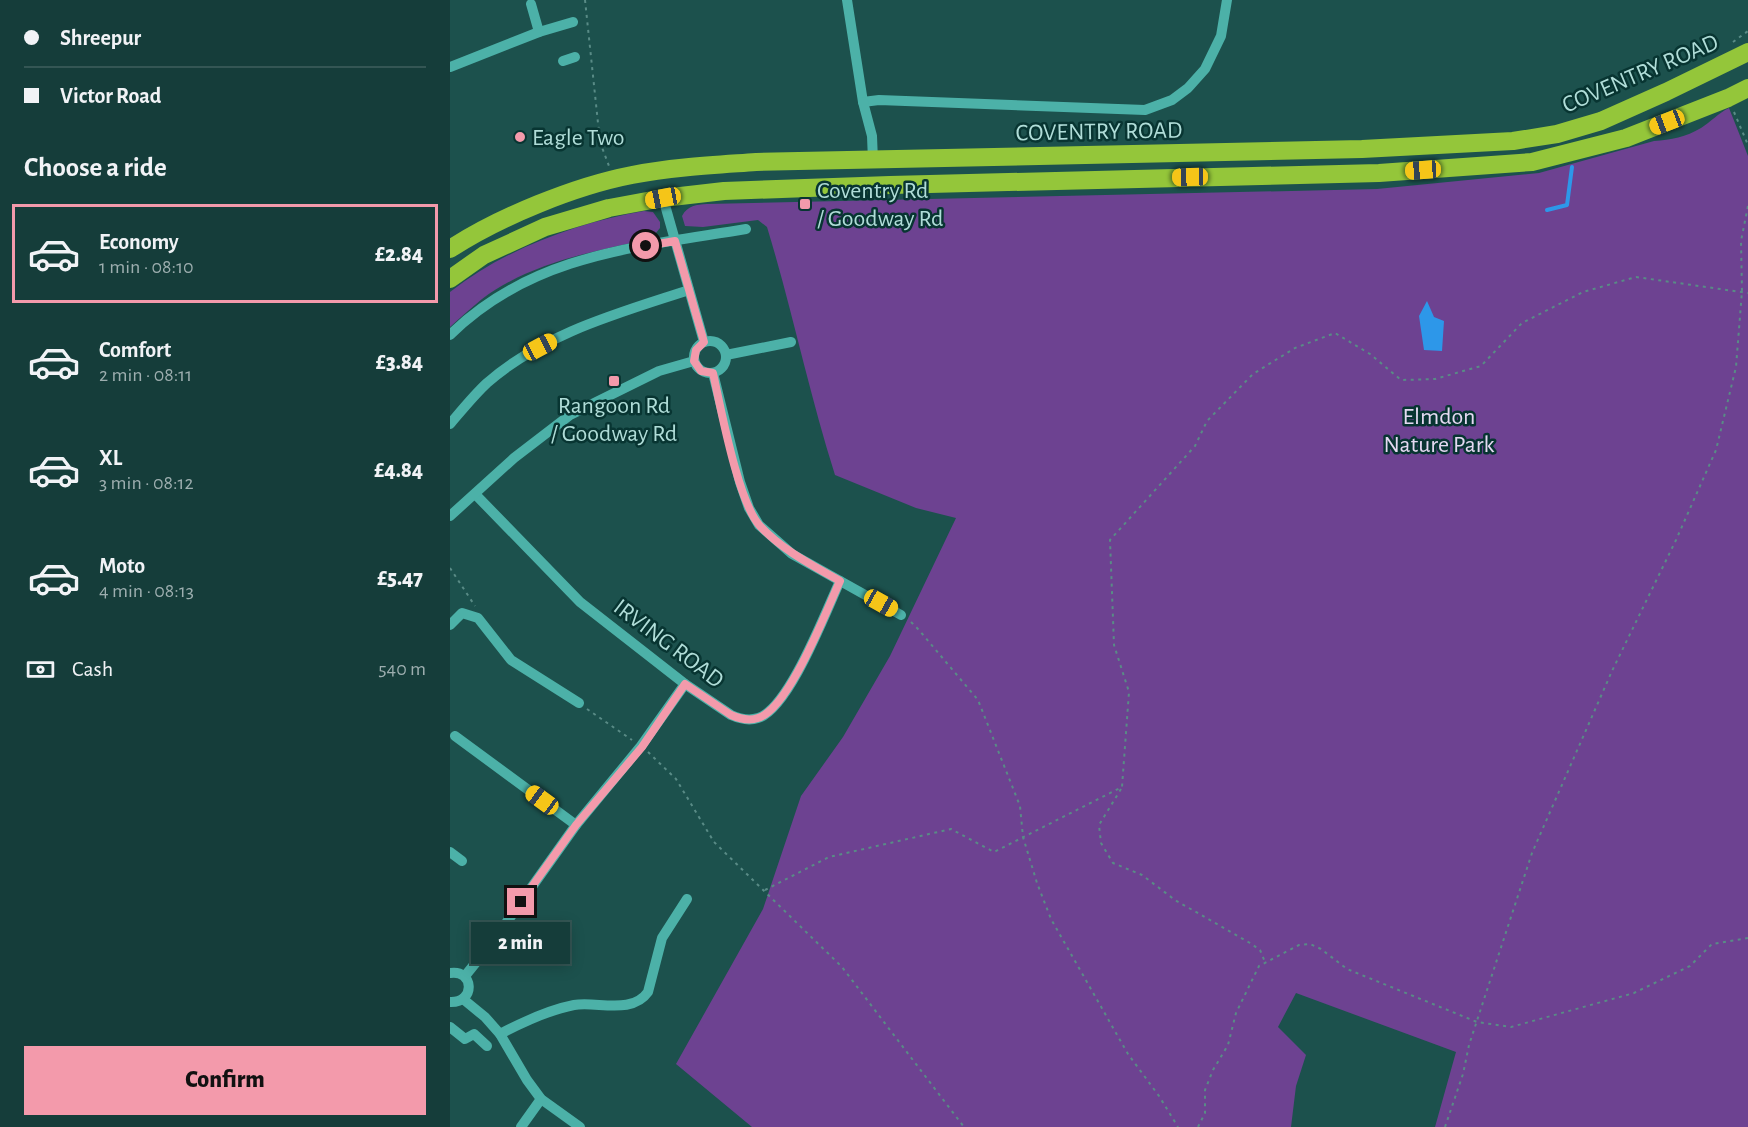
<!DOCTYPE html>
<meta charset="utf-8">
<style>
:root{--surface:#153d3a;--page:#224845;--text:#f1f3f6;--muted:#9daeaf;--line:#345654;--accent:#f39aab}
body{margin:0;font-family:"Alegreya Sans",sans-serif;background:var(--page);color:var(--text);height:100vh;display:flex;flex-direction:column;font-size:22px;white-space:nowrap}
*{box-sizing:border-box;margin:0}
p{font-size:20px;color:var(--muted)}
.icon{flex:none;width:33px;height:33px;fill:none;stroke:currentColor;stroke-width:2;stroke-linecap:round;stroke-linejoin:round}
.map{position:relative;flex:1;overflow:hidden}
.sheet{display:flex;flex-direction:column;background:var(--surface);width:450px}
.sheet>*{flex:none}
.hud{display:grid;align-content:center;height:132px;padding:0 24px;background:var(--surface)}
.end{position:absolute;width:27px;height:27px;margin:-14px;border:8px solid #f39aab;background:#111;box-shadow:0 0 0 3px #111}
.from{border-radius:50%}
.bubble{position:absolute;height:42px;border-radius:0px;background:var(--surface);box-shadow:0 3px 15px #0003,0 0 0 2px var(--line);font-size:20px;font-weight:800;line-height:42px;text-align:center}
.car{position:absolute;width:18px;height:36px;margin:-18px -9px;border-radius:8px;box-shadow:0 0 4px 2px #0007;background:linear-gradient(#f5c518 24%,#345 0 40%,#f5c518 0 76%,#345 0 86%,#f5c518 0)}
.hud b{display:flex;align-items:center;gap:21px;height:57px;font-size:22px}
.hud b+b{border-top:2px solid var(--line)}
.hud i{width:15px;height:15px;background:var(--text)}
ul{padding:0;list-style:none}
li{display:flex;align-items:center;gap:18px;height:99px;margin:0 12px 9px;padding:0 12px;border:3px solid transparent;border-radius:0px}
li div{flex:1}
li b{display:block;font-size:22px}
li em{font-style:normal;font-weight:800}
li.current{border-color:var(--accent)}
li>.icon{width:54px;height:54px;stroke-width:1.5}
h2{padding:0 24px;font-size:27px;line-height:72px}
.pay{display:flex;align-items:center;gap:15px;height:66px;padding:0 24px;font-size:22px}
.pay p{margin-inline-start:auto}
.button{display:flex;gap:12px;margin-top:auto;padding:12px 24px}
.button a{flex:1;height:69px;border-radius:0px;background:var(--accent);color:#111;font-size:24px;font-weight:800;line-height:69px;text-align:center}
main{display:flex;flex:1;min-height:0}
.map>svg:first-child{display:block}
.green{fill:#6d4291}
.water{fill:#2d97e9}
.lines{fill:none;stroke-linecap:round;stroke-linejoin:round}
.stream{stroke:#2d97e9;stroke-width:4}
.path{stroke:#598b86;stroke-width:2;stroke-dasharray:3 4.5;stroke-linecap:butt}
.minor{stroke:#4cb1a8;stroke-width:10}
.highway{stroke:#94c63a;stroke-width:18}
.route{stroke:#f39aab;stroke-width:8}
.poi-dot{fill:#f39aab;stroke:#083532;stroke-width:2}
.labels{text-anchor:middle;stroke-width:5;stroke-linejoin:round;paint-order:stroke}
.street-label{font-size:24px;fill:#b0ddd8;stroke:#083532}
.poi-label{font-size:24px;fill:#b0ddd8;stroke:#083532;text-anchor:start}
.park-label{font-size:24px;fill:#e5d9f2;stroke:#083532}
</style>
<main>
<section class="sheet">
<div class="hud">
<b><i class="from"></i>Shreepur</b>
<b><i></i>Victor Road</b>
</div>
<h2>Choose a ride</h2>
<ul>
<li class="current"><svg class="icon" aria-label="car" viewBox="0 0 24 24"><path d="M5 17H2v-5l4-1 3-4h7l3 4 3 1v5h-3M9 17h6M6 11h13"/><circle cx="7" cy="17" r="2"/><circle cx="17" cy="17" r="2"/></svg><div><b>Economy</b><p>1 min · 08:10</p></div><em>£2.84</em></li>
<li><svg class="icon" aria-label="car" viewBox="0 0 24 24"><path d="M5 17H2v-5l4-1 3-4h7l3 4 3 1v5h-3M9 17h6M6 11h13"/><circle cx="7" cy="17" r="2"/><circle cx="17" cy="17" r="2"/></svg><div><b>Comfort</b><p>2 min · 08:11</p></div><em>£3.84</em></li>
<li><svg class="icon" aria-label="car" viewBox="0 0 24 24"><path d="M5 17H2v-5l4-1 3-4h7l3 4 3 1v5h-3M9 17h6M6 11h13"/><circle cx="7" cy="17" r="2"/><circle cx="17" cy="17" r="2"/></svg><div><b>XL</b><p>3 min · 08:12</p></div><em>£4.84</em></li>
<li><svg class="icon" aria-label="car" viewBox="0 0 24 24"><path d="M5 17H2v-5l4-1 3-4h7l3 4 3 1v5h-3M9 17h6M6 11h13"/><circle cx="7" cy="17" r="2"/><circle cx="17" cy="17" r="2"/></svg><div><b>Moto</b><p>4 min · 08:13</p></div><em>£5.47</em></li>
</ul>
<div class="pay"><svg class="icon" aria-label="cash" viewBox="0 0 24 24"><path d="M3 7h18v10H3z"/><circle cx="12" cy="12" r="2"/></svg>Cash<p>540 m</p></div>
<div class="button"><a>Confirm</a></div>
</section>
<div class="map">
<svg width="1298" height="1127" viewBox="0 0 1298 1127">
<rect width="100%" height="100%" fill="#1c514d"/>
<g class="green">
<path d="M1279,108L1298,156V1127H985L1006,1052L846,993L828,1027L856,1055L846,1086L841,1127H302L226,1064L313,909L351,796L393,737L440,656L506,518L466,508L385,475C359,393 342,309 317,227L308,220L253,227L235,226L232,216C238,205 246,205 257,204L927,189L1089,173L1204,141C1221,140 1236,137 1251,128C1261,122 1268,113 1279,108Z"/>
<path d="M194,211L203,212L210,222V228L201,239C143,251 80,263 32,299C21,308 10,318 0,327V292C55,249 126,223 194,211Z"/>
</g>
<path class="water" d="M977,301L984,317L994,321L992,351L974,350L969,316Z"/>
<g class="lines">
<path class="stream" d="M1097,210L1117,205L1122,167"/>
<g class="path">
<path d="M135,0L150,142L159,166"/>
<path d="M1283,42L1298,31"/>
<path d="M1284,112L1298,145"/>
<path d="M0,568L25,606"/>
<path d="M461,622L469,630L528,700L570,806L573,837L587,883L601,919L678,1054L709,1096L728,1127"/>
<path d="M137,709L182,740"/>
<path d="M198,752L226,779L264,842L392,967L514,1127"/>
<path d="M671,789L649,825L651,843L663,863L692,875L725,900L800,943L810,950L815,962"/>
<path d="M315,890L379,857L501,829L544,852L672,787L679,692L664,645L660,540L745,446L757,421L803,374L845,348L885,333L920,354L951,380L985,379L1031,366L1072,323L1133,292L1186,277L1298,293"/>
<path d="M748,1127L755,1113V1090L763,1070L778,1045L786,1013L809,966L849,945L860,944L871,949L897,969L1027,1022L1061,1027L1184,993L1240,966L1262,944L1298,938"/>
<path d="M995,1127L1013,1074L1019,1045L1082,853L1162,671L1226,540L1266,450L1286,367L1292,291L1291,241L1298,206"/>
</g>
<g class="minor">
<path d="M397,0L413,102L429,100L695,110L722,100L738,88L755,69L771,36L777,0"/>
<path d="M81,4L89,32"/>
<path d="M113,61L125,57"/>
<path d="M0,67L89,32L123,22"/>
<path d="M413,102L422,136L423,161"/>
<path d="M213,198L254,342"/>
<path d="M0,335C82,254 188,247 296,229"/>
<circle cx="260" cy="357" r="16"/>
<path d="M276,355L341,342"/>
<path d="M263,373L290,482L299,508L309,525L342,554L451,615"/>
<path d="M0,424C12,410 24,395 37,383C94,333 169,313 239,290"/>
<path d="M25,494L130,602L235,684L281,715C290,719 299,721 308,718C339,709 376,611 390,581"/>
<path d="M0,516L64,458L120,415L209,371L244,361"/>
<path d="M0,625L12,613L28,618L61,660L129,703"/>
<path d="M5,736L126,825"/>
<path d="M0,852L12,861"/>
<path d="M0,973C24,969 26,1003 0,1002"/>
<path d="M15,976L44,940L126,825L191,746L235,684"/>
<path d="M13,999L35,1017L50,1034L77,1080L91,1099L130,1127"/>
<path d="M0,1027L15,1039L24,1034L37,1046"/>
<path d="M50,1034C73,1022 98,1010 124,1005C147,1001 182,1015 198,992L212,938L237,899"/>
<path d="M71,1127L91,1099"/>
</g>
<g class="highway">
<path d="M0,249C49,217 125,186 182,175C223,167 265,165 306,162L912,149L1063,141L1107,134L1151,121L1216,92L1298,52"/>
<path d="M0,279L34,255L95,227L159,208L213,198L274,191L440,185L929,173L1082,162L1176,138L1278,98L1298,88"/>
</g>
</g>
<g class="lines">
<path class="route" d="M71,902L126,825L192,747L235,684L281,715C290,719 299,721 308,718C339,709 376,611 390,581C362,565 332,550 310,526C288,502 271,409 263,373L251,371L244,361L246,350L254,342L225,241L196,246"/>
</g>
<g class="poi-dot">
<circle cx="70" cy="137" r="6"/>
<rect x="349" y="198" width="12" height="12" rx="3"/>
<rect x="158" y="375" width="12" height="12" rx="3"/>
</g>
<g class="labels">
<g class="street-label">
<text transform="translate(1190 73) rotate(-23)" y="8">COVENTRY ROAD</text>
<text transform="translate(649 131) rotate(-1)" y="8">COVENTRY ROAD</text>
<text transform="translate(219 643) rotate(37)" y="8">IRVING ROAD</text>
</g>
<g class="poi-label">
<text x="82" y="145">Eagle Two</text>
<text x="367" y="198">Coventry Rd<tspan x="367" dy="28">/ Goodway Rd</tspan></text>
<text x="164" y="413" text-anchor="middle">Rangoon Rd<tspan x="164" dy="28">/ Goodway Rd</tspan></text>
</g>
<g class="park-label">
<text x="989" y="424">Elmdon<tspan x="989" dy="28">Nature Park</tspan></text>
</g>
</g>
</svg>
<i class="end from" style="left:196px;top:246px"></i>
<i class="end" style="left:71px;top:902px"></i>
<div class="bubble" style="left:21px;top:922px;width:99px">2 min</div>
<i class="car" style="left:1217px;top:122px;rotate:249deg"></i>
<i class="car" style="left:973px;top:170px;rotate:266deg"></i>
<i class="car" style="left:740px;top:177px;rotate:269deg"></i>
<i class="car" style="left:213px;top:198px;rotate:259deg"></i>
<i class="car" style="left:90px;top:347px;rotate:62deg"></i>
<i class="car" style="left:431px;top:603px;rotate:119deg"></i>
<i class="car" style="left:92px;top:800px;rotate:306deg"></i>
</div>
</main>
